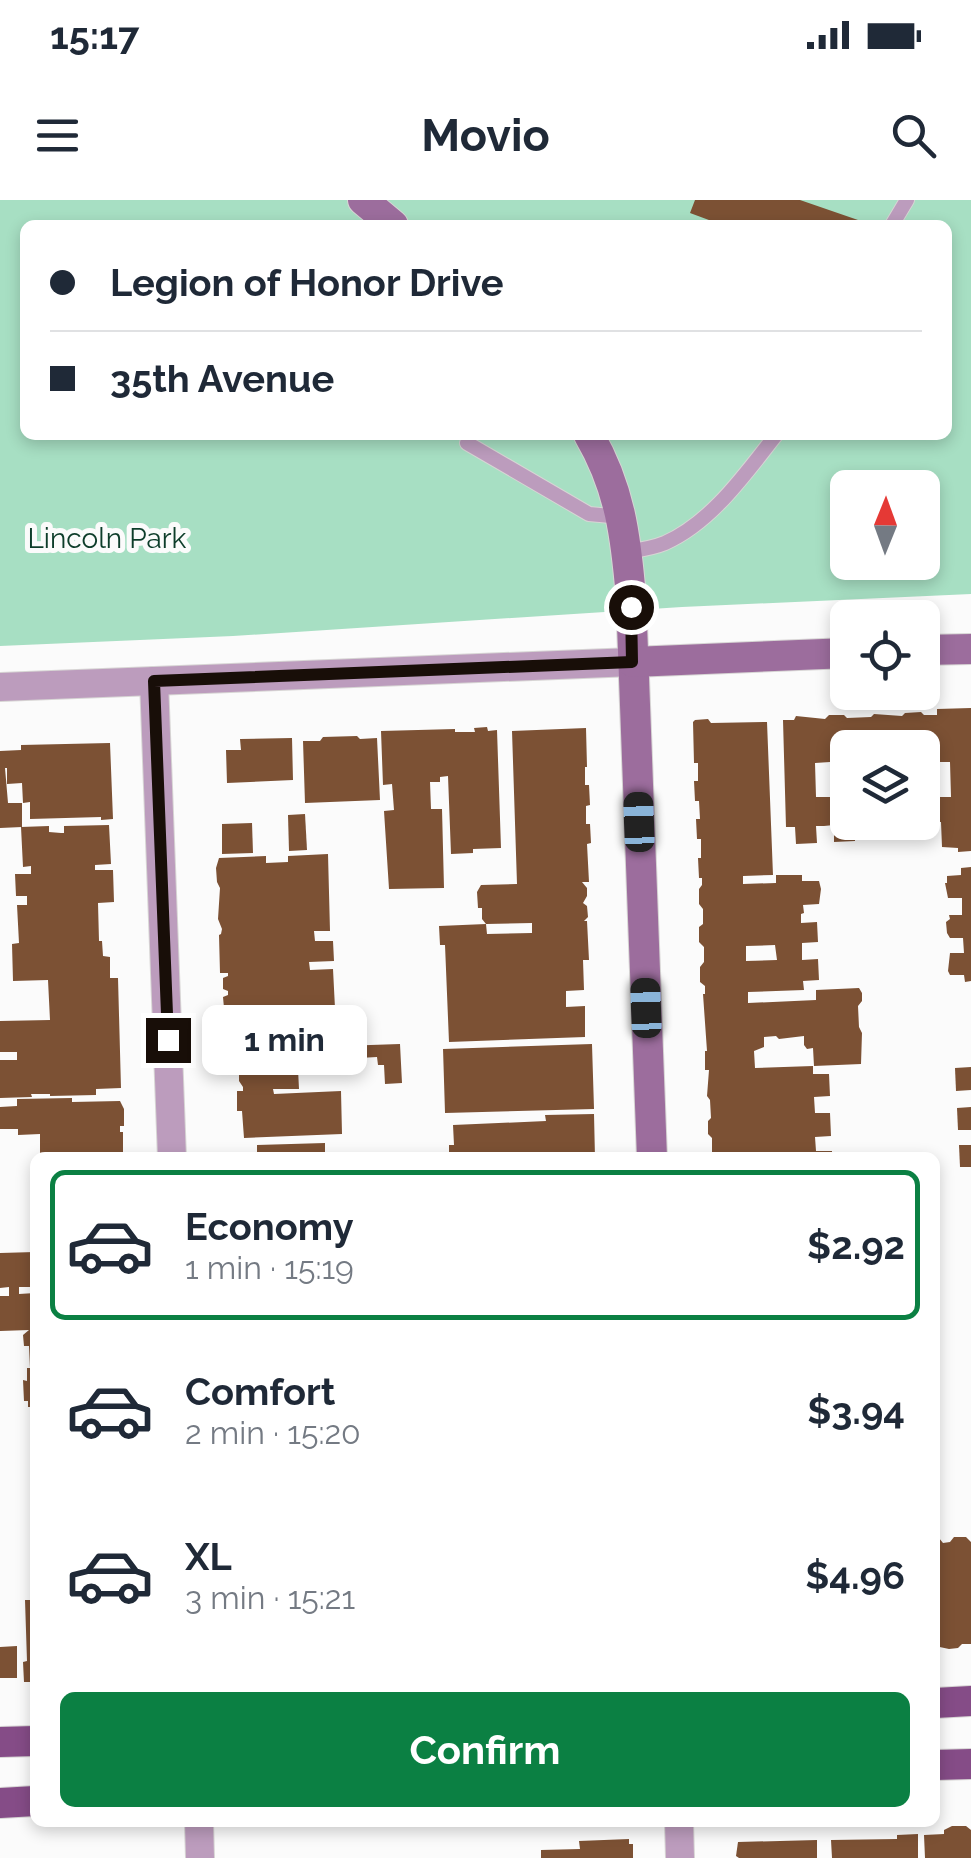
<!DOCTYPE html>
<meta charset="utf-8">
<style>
:root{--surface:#fff;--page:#f6f6f7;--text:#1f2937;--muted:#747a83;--line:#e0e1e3;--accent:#0b8043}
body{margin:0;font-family:Raleway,sans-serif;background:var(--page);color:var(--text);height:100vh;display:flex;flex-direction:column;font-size:38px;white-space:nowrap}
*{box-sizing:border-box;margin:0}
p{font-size:32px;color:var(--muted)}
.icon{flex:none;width:55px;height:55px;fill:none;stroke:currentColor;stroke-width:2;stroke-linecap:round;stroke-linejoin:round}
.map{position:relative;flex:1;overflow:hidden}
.side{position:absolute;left:30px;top:952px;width:910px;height:675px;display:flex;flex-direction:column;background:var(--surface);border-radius:15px;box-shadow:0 5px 15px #0003}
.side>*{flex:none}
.top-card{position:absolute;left:20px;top:20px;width:932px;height:220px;border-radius:15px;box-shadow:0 5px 15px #0003;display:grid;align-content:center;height:220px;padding:0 30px;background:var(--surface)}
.needle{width:65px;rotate:1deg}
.buttons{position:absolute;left:830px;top:270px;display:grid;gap:20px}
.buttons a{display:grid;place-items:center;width:110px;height:110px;border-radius:15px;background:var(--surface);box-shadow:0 5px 15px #0003;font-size:50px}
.end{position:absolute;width:45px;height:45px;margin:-22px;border:12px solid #180e08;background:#fff;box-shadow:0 0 0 5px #fff}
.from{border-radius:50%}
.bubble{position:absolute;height:70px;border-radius:15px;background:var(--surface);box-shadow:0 5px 15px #0003;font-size:32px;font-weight:700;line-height:70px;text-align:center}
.car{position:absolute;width:30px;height:60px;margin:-30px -15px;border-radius:12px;box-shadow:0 0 8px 2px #0007;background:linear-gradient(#222 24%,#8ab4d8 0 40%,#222 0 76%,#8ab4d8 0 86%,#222 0)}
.top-card b{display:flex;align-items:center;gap:35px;height:95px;font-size:38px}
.top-card b+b{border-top:2px solid var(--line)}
.top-card i{width:25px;height:25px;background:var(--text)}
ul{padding:18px 0 0;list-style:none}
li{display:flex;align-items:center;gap:30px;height:150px;margin:0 20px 15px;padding:0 10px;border:5px solid transparent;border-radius:15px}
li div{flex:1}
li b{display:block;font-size:38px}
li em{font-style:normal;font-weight:700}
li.on{border-color:var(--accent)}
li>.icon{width:90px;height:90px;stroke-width:1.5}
.primary-button{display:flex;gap:20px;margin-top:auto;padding:20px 30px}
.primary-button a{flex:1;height:115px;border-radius:15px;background:var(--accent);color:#fff;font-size:40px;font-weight:700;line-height:115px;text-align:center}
.status{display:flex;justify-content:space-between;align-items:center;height:70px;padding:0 50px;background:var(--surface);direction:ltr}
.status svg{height:28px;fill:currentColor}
header{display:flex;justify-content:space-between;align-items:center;height:130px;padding:0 30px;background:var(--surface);font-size:45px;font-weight:700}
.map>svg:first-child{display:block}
.green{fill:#a7dfc3;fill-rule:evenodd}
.building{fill:#7c5134;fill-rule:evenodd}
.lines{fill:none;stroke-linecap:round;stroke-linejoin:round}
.lane-casing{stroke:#d7d5d4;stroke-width:16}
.street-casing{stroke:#d7d5d4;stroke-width:30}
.secondary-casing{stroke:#d7d5d4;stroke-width:32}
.primary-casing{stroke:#d7d5d4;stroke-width:32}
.lane{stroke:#bc9cbd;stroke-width:14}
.street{stroke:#bc9cbd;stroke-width:28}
.secondary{stroke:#9c6d9d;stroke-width:30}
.primary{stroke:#854c87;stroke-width:30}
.route{stroke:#180e08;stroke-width:12}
.labels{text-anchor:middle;stroke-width:10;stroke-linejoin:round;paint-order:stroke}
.park-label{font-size:28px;fill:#0d3d2a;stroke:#fbfbfb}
</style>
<div class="status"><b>15:17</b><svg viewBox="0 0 49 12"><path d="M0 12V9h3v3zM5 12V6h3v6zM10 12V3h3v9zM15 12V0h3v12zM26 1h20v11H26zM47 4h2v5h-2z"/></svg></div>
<header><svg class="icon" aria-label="menu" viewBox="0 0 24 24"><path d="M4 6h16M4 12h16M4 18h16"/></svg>Movio<svg class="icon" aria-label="search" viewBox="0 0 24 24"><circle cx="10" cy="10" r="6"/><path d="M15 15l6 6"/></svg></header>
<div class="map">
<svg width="971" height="1658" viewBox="0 0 971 1658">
<rect width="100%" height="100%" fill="#fbfbfb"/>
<path class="green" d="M0,0H971V394L682,407L233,436L0,446ZM25,25H948V235H25ZM848,288H922V362H848Z"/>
<g class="building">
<path d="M695,0H800L858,20L857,25H716L717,23L690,13Z"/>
<path d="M971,508V651L958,652V648L942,647L941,622H932L933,637L912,638V622H922V548H848V622H855V641L834,642V625L824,626H816L817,643L796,644L795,627H786L783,520H794L796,516L825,519L829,515H844L847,518L871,517L874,514L902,516L905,513L921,512L924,515H937V509ZM830,562L831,597H816L815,563ZM939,562H950L951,597H940Z"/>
<path d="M708,519L711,523L767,522L773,675L743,676V684L776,683V675H802V681H819L821,689L819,704L803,705L804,713L801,714V723L817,722L818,742L802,743V760L818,759L819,780L803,781L804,790L748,792V803L816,800V790L859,788L862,793V801L858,806L859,827L862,833L861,864L814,866L813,848L807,849L804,845V836L779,839L776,836L764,837V847L754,851L755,868L813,866V874H829L830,896L814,897L815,913H830L831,936L815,937L816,951H832V958H712V938L708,934V921L711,918L710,900L707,896L709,870H705V851H707L703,794H705V786L700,782V767L704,762V747L699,742V727L703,724V709L699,704V689L702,685V678H699L698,658H701V639H697L696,619H700L699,601H695L694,581H698V563H694L693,522L695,520ZM775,745L777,760L746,761V746Z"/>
<path d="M487,527L488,531L497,530L501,648L473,649V653L451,654L448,576L440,577V582H430L431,609H442L444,688L389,689L384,611L394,610L392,584L383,585L381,531L455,529V532H475L474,528Z"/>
<path d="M586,528L587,567H585V585H589L590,605L586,606V624H590L591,643L587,644L589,682H582L587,688V696L583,703L587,706L588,717L584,721H587L589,760H583L584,790L566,791V807L585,806V837L449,842L445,745H440L439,726L486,724L482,719V708H478L477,692L481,685L517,684L512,531ZM532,723V733L487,734L486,724Z"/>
<path d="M357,536L360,539L377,538L380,600L305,603L303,541H320L323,537Z"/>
<path d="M292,538L293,580L227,583L226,550H241L240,539Z"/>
<path d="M110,543L113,619L101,620V617L30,619V602L23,603L22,583L7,584V568H5L8,603H22V627L0,628V551L21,550V545Z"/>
<path d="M305,614L307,650L289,651L288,615Z"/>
<rect x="872" y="622" width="21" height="18"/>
<path d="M252,623L253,653L222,654V624Z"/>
<path d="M109,625L111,664L95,665V670H113L114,702L98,703L99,741H102L103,756L110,757V778H118L121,888L96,889V895L50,896V894H31L32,897L0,898V860H17V852H0V821L50,820L48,780L13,781L12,744L19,743L17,705H27V696H16L15,674H31V666L23,667L21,627L49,626V632L61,633H64V626Z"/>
<path d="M328,654L330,731H314L315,741H333L334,761L309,762L310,770L333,769L337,847L297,849L299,889H273L274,894L341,891L342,934L244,938L242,911H237V891H243V887L239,881V871L243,866L242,851L231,852V849L226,847L225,836L230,834V829L225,827L224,817L230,815L229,812L224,808L223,797L228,795V791L223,789V778L228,776V773H220L219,735L221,734L222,729L218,719L220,688L217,682L216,668L219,658L266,656V663L288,662V656Z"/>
<path d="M971,667V781L965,782L964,775H950L948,771L950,753H964L963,738H950L947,733L946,722L950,719L949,715H962V698H948L945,683H947V676L961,675V668Z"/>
<path d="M400,844L402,883L385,884L384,865H378L377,857L341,859V846Z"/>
<path d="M592,844L594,909L445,913L443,849Z"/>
<path d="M971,867V890L956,891L955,868Z"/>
<path d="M72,898V902L120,901L124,909V926H120V932H123V958H40V934L18,935V929H0V907L17,906V899Z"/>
<path d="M971,907V930H958L957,908Z"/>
<path d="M594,914L595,958H449V945H454L453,925L546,921L545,915Z"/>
<path d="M325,943V958H257V945Z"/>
<path d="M959,945H971V967H960Z"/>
<path d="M35,1052V1087H19V1094L35,1093V1207H28V1201H24L23,1180L27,1181V1168H30L29,1146H24L23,1135L29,1130L0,1131V1096H9V1087L0,1088V1053Z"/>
<path d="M954,1337H966L971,1342V1444H962L958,1448L949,1449L935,1446V1338H939L943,1343L950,1342Z"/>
<path d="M25,1400H35V1482H24L23,1462L27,1461Z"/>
<path d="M17,1446V1478H0V1447Z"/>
<path d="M952,1626H966L971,1630V1658H925L924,1635L944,1634V1630Z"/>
<path d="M918,1634V1658H832L831,1640L897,1639V1635Z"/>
<path d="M629,1639V1644H633V1658H541V1650L580,1649L579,1641Z"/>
<path d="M817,1640V1658H739L736,1656L738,1642Z"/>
</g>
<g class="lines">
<defs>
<g id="lane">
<path d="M892,25L907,0"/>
<path d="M467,243L589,314L622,317"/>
<path d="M627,352C639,350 653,348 665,343C712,322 745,274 776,235"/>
</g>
<g id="street">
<path d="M154,481L172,958"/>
<path d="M0,487L633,462"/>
<path d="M199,1622L200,1658"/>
<path d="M679,1622L680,1658"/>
</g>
<g id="secondary">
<path d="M363,0L393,25"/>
<path d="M589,235C620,288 626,337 631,398L652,958"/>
<path d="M922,450L971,449"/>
<path d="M633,462L848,453"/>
</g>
<g id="primary">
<path d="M935,1503L971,1501"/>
<path d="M0,1542L35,1541"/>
<path d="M935,1565L971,1564"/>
<path d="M0,1603L35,1601"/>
</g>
</defs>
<use href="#lane" class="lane-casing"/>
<use href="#street" class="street-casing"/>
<use href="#secondary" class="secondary-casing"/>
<use href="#primary" class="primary-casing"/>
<use href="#lane" class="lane"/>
<use href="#street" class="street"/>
<use href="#secondary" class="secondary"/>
<use href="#primary" class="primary"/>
</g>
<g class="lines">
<path class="route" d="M168,840L154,481L632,462L631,407"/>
</g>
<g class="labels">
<g class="park-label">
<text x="107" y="348">Lincoln Park</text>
</g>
</g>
</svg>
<div class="buttons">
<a><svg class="needle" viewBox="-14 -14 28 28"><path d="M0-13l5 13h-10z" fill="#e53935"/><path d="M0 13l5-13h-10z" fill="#747a83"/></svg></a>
<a><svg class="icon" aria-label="locate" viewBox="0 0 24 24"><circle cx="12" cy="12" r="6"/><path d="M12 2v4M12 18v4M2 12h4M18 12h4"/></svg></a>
<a><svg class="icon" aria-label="layers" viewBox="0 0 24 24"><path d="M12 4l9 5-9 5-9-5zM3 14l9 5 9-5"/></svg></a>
</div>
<i class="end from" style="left:631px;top:407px"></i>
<i class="end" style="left:168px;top:840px"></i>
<div class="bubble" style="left:202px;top:805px;width:165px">1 min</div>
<i class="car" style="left:639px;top:622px;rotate:358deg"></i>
<i class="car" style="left:646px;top:808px;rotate:358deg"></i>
<div class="top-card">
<b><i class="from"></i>Legion of Honor Drive</b>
<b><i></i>35th Avenue</b>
</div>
<section class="side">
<ul>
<li class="on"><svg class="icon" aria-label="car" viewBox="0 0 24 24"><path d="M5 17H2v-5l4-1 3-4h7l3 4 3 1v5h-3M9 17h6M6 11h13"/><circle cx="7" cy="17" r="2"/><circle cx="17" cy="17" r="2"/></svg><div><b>Economy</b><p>1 min · 15:19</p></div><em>$2.92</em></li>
<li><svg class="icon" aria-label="car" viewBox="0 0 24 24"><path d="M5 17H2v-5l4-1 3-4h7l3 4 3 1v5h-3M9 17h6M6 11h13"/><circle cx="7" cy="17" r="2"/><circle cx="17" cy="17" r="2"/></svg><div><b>Comfort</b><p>2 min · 15:20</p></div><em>$3.94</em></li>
<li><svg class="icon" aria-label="car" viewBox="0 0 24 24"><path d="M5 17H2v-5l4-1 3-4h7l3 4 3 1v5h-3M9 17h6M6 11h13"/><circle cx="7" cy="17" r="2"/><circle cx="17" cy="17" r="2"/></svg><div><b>XL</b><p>3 min · 15:21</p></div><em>$4.96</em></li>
</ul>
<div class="primary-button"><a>Confirm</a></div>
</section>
</div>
